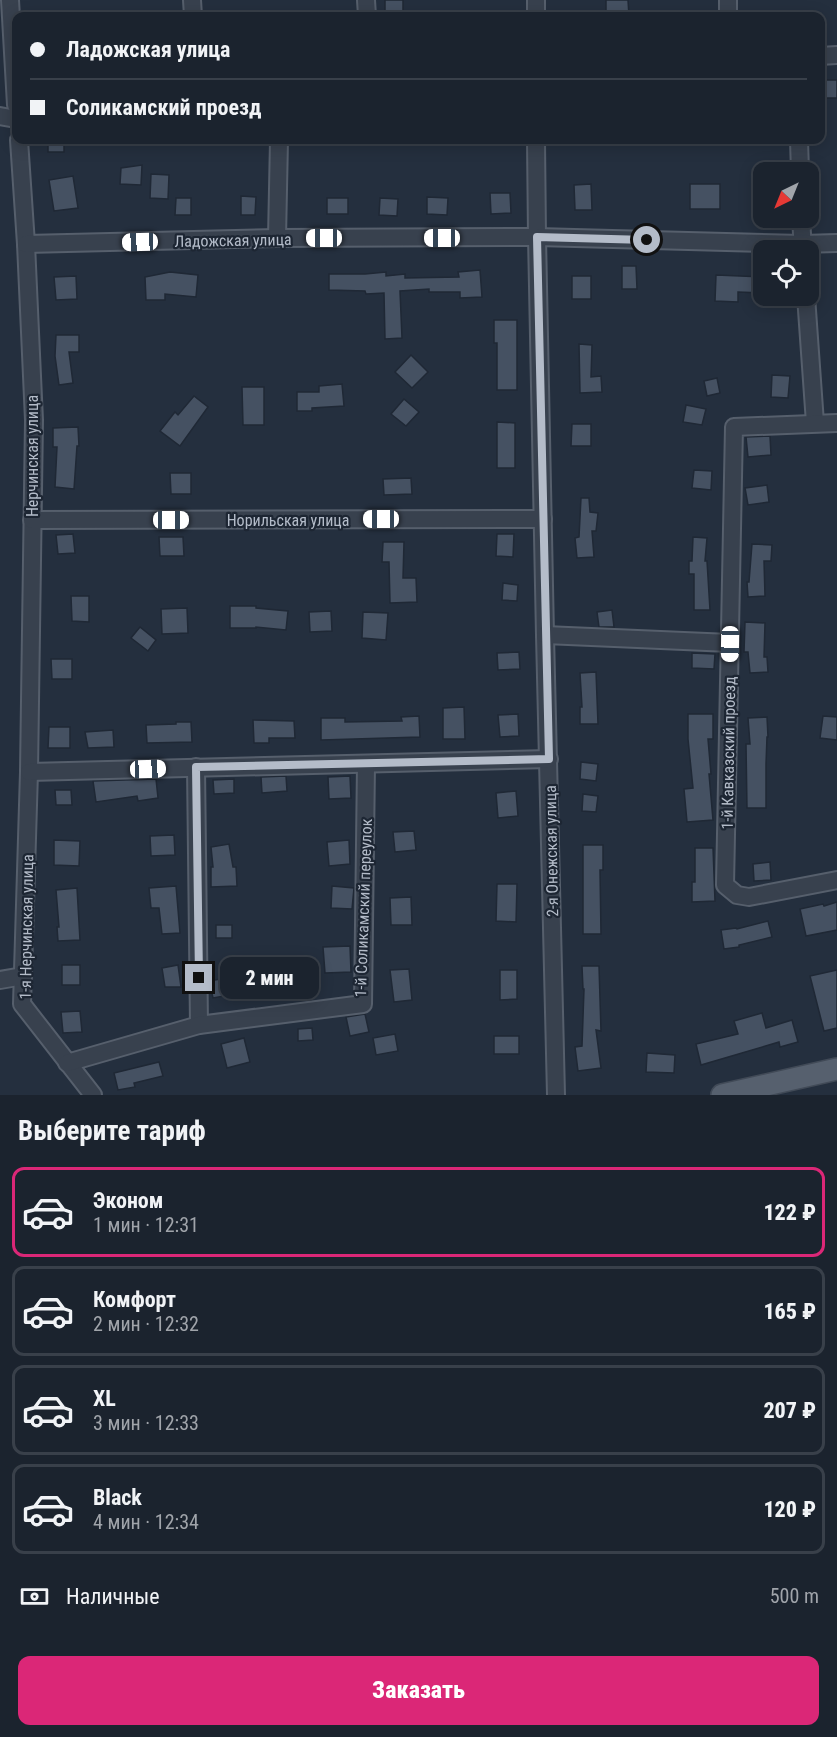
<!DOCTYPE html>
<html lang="ru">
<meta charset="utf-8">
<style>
:root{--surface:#1b232e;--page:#282f3a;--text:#f1f3f6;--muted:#a0a4aa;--line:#39404a;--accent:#db2777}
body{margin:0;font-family:"Roboto Condensed",sans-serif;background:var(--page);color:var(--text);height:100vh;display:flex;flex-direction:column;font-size:22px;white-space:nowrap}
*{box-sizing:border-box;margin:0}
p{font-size:20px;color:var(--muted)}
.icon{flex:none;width:33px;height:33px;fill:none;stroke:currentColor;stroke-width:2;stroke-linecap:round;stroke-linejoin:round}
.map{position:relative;height:1095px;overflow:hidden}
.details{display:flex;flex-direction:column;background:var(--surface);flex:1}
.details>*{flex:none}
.guide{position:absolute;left:12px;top:12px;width:813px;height:132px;border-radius:12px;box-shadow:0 3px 15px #0003,0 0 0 2px var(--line);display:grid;align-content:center;height:132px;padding:0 18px;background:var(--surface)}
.needle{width:39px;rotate:223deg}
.fabs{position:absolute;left:753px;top:162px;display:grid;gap:12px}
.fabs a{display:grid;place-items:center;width:66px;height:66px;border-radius:12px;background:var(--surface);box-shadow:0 3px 15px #0003,0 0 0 2px var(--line);font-size:30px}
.end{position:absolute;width:27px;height:27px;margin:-14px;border:8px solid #b4bcc9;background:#111;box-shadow:0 0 0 3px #111}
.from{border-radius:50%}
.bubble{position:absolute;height:42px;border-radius:12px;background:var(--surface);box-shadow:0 3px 15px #0003,0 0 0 2px var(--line);font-size:20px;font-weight:800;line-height:42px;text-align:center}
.car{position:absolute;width:18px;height:36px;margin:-18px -9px;border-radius:8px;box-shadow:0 0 4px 2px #0007;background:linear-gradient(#fff 24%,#345 0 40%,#fff 0 76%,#345 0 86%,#fff 0)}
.guide b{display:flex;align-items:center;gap:21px;height:57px;font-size:22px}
.guide b+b{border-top:2px solid var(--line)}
.guide i{width:15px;height:15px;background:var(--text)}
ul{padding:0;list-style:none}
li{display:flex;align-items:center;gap:18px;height:90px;margin:0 12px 9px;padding:0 6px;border:3px solid var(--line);border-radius:12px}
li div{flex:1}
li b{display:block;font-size:22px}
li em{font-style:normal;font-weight:800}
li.on{border-color:var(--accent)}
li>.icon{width:54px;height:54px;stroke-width:1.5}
h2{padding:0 18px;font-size:27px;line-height:72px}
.pay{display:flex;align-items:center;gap:15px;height:66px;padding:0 18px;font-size:22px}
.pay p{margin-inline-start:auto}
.primary-button{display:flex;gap:12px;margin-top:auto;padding:12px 18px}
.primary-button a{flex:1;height:69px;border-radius:12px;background:var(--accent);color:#fff;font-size:24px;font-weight:800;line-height:69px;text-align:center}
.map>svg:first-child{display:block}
.building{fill:#455162;stroke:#1f2835;stroke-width:1.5}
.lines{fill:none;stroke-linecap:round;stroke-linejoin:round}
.minor-casing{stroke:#565f6c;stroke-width:20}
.major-casing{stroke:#414a57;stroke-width:24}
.minor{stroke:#38414e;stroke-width:16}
.major{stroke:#56606e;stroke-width:21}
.route{stroke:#b4bcc9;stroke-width:8}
.labels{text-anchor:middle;stroke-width:4.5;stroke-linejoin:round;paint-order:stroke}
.street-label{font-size:16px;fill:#b4bcc9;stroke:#1d2633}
</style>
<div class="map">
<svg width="837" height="1095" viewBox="0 0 837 1095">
<rect width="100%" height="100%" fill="#242f3e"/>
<g class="building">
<rect x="385" y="0" width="18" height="16"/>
<path d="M606,0H628L629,16H606Z"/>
<rect x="823" y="80" width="14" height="18"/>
<rect x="48" y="140" width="16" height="12"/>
<path d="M142,165L141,185L120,184L121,168Z"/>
<path d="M151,174L169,175L168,199L150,198Z"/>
<path d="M73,176L78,208L54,211L49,180Z"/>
<path d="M591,184L592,210H575L574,185Z"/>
<rect x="690" y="184" width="30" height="25"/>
<path d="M490,193H510L511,213L491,214Z"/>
<path d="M241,196L256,197L255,215H241Z"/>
<path d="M427,197L448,198L447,215L427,214Z"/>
<path d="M176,198H191V215H175Z"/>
<rect x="327" y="198" width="21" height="16"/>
<path d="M380,198L398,199L397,216L379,215Z"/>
<path d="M622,266H636L637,289H622Z"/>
<path d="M480,270L482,297L460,298V292H429V289L400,291L402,338L385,339L384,293L366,294L365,291L329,290V274H365L386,272V276L405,274V278L459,277L458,272Z"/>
<path d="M170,272L198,275L196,297L165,294V300H146L145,277Z"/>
<path d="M716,275L764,277V293L738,292V302L715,301Z"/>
<path d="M76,276L77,299L56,300L54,277Z"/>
<rect x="572" y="276" width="19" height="23"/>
<path d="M494,320H517V390H497V343H494Z"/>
<path d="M56,335H79V352H69L73,383L59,385L55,356Z"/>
<path d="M579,344L592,345L591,377L601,376L602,392L580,393Z"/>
<path d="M411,355L428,372L412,388L395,372Z"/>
<path d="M772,375L790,376L788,398L771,397Z"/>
<path d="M717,378L720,393L707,396L704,381Z"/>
<path d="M342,384L344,406L312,408V411H297V392H319V386Z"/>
<path d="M242,387H264V425H243Z"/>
<path d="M194,396L208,407L180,446L160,431L175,412L178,415Z"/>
<path d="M404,399L419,412L406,426L391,414Z"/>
<path d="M686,405L706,409L702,425L683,422Z"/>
<path d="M497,422L515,423V468H497Z"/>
<path d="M572,424H591V446H571Z"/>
<path d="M78,427L79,446H77L74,489L55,487L57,447H53V428Z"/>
<path d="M770,436L771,455L748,457L746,437Z"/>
<path d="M694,470L712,471L711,490L692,488Z"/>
<path d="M170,473H191V494H171Z"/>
<path d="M411,478L412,494L384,495L383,479Z"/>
<path d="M767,485L769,502L748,505L745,488Z"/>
<path d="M581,498H589L590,512L598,513L596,531H592L594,557L577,558L575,538L579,537Z"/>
<path d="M73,534L75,553L58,554L56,535Z"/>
<path d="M497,534H514L513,557L496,556Z"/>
<path d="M159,537H183L184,556H160Z"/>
<path d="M693,537L707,538L705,561H707L710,610H694V574H689V561H692Z"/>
<path d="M383,542H404L403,578H416L417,602L390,603L389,562H382Z"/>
<path d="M752,544L772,545L771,561H764L765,596L748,597L747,582H749Z"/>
<path d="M503,583L518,585L517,601L502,600Z"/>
<path d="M71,596H89V622L72,621Z"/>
<path d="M230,606H256V608L288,611L286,630L256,627V628H230Z"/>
<path d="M187,608L188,633L162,634L161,609Z"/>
<path d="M612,610L614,627H599L597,612Z"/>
<path d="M331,611L332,631L310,632L309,612Z"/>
<path d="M363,612L388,613L386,640L362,638Z"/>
<path d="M745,622L765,623L764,657H767L768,672L750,673L748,652H744Z"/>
<path d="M140,627L156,640L148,651L131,638Z"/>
<path d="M519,652L520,669L498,670L497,653Z"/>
<path d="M692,653L715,654L714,669L692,668Z"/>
<path d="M51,659H72V679H52Z"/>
<path d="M596,672L598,724H580V707H582L580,673Z"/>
<path d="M464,707L465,739H443V708Z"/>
<path d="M518,714L519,736L500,737L498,715Z"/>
<path d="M688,714H713V739H708L711,774H709L713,820L687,822L684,789L693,788L688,739Z"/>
<path d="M419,716L420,737L321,740V718H345V722L402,721L401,717Z"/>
<path d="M823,716L837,717V740L820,738Z"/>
<path d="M767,717L768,737H767L766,764V808H747L746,744H750L748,718Z"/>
<path d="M253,720L294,721L295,738H269V743H254Z"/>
<path d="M176,722H191L192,742L147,743L146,725L176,724Z"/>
<path d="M49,727H70V748H48Z"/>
<path d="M113,730L114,747L88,748L85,732Z"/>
<path d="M581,762L598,764L596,781L580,779Z"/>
<path d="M286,776L287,791L262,793L261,777Z"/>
<path d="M350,776L351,798L329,799L328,777Z"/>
<path d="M156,779L158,798L138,801L137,796L96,802L93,781Z"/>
<path d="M234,779V793L214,794L213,780Z"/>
<path d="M55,790H71L72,805H56Z"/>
<path d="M516,791L518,816L498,818L496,793Z"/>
<path d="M583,794L598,796L596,812L582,811Z"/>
<path d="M414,831L416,850L395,852L393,832Z"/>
<path d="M174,835L175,855L151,856L150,836Z"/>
<path d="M54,840L80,841L79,866L54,865Z"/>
<path d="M349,840L350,864L329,866L327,842Z"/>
<path d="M229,844L233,867H236L237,886L211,887V867H213L211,847Z"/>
<path d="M583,845H603V870H600L601,934H583Z"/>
<path d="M695,848H713L715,901L692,902V882H695Z"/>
<path d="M770,862L771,880L754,881L753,864Z"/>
<path d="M497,884H517L516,922L496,921Z"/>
<path d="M176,886L180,933L162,934L159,908H151L149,888Z"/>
<path d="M332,886L354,888L352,909L331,908Z"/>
<path d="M77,888L80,940L58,941L57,927H59L56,890Z"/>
<path d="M411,897L412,925H391L390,898Z"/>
<path d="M837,902V930L806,936L800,909L823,904L824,906Z"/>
<path d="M768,921L772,937L739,945V947L724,949L721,930L736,928L737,929Z"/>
<rect x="216" y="925" width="16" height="13"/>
<path d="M350,946L351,972L325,973L323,947Z"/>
<rect x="62" y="965" width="18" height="20"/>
<path d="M178,965L181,987H165L162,968Z"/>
<path d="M582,966H599L601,1031L596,1030L601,1068L578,1071L575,1047L582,1046L584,989H583Z"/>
<path d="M409,969L412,1000L394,1002L390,970Z"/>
<path d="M500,970H517V999L500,1000Z"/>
<path d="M837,970V1028L824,1031L810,976Z"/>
<path d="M226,978L230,995L213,998L209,981Z"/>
<path d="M80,1011L82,1032L63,1033L61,1012Z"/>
<path d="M762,1013L766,1028L792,1020L798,1042L780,1047L779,1042L701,1065L696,1044L738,1034L734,1021Z"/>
<path d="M365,1014L369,1032L350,1036L346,1017Z"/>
<path d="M312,1028L313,1040L298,1041V1029Z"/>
<path d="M395,1034L398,1051L376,1055L373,1038Z"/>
<rect x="494" y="1036" width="25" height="18"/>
<path d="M244,1038L250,1062L227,1068L221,1044Z"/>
<path d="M647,1053L675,1055L674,1073L646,1072Z"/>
<path d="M159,1062L163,1076L134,1083L135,1087L118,1090L114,1073Z"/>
</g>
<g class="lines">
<defs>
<g id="minor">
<path d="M10,0L16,105"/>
<path d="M192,0L193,16"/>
<path d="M366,0L367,16"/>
<path d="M536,0V16"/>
<path d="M728,0V16"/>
<path d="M820,56L837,55"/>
<path d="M0,116L16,119"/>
<path d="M19,140L26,244L34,420L29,772L22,1004L93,1095"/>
<path d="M536,140L537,237L545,635L556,1095"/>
<path d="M799,140L800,172"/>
<path d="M801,218L803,250"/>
<path d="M277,238L279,140"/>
<path d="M26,244L277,238L537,237L802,244L837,243"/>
<path d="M806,296L815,423"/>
<path d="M837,423L734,427L725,885L737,895L749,897L837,880"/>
<path d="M32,520L543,519"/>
<path d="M545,635L730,643"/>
<path d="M196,767L199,1025"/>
<path d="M29,772L549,759"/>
<path d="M0,980L23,976"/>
<path d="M67,1063L199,1025L363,1004L366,764"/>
</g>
<path id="major" d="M722,1095L837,1069"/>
</defs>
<use href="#minor" class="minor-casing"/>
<use href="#major" class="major-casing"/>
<use href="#minor" class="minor"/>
<use href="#major" class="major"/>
</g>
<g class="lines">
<path class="route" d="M199,978L196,767L549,759L537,237L647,240"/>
</g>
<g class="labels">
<g class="street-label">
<text transform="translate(233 240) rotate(-1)" y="6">Ладожская улица</text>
<text transform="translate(32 456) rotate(-90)" y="6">Нерчинская улица</text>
<text x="288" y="526">Норильская улица</text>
<text transform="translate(728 753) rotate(-89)" y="6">1-й Кавказский проезд</text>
<text transform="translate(551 851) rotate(-91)" y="6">2-я Онежская улица</text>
<text transform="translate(363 908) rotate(-88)" y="6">1-й Соликамский переулок</text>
<text transform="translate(26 927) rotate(-89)" y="6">1-я Нерчинская улица</text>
</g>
</g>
</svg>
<div class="fabs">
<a><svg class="needle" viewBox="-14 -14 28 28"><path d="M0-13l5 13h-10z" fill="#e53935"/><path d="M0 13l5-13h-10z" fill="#a0a4aa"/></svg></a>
<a><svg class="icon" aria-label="locate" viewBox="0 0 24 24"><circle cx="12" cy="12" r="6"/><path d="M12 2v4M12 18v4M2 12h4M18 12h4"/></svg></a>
</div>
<i class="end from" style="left:647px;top:240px"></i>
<i class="end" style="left:199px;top:978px"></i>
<div class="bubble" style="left:220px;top:957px;width:99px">2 мин</div>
<i class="car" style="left:324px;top:238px;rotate:270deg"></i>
<i class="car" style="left:442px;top:238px;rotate:270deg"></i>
<i class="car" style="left:140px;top:242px;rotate:268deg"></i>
<i class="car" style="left:381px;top:519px;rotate:270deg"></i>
<i class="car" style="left:171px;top:520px;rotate:90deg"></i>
<i class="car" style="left:730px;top:644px;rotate:181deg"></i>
<i class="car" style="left:148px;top:769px;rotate:88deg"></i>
<div class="guide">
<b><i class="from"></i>Ладожская улица</b>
<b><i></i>Соликамский проезд</b>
</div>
</div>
<section class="details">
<h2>Выберите тариф</h2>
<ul>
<li class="on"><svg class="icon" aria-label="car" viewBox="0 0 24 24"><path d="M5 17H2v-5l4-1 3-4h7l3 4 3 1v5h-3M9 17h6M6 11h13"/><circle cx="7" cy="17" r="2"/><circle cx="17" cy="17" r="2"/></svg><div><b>Эконом</b><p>1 мин · 12:31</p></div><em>122 ₽</em></li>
<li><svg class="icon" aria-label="car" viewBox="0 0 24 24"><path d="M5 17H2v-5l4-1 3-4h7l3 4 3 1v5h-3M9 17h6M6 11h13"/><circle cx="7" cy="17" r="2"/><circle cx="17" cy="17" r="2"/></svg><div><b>Комфорт</b><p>2 мин · 12:32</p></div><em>165 ₽</em></li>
<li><svg class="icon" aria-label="car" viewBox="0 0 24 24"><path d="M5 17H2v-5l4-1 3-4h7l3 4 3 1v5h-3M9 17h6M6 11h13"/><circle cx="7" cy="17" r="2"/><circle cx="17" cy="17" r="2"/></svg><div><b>XL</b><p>3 мин · 12:33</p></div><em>207 ₽</em></li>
<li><svg class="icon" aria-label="car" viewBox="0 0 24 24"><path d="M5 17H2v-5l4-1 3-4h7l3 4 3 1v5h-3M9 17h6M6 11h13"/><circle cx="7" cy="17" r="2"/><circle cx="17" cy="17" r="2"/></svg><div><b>Black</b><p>4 мин · 12:34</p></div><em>120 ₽</em></li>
</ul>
<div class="pay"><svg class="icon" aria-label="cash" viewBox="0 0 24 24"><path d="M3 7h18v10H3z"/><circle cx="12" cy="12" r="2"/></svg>Наличные<p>500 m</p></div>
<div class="primary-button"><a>Заказать</a></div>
</section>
